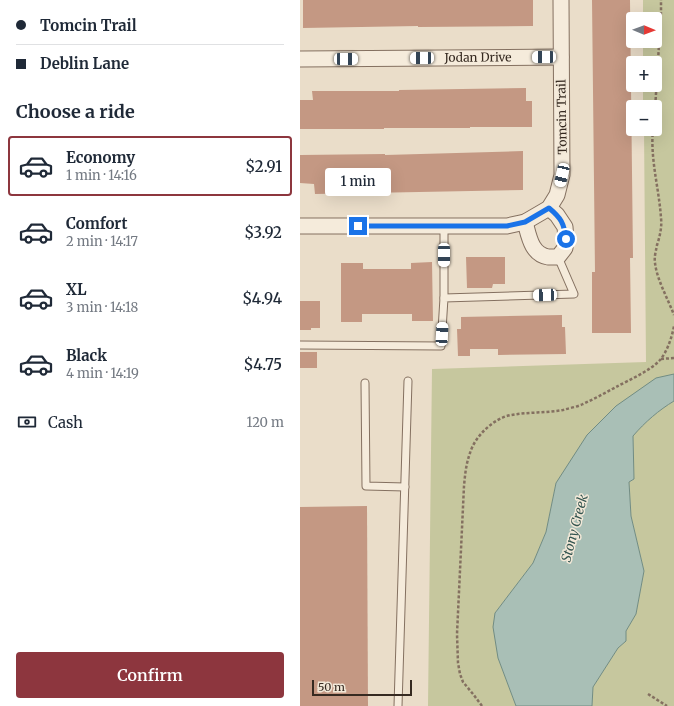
<!DOCTYPE html>
<meta charset="utf-8">
<style>
:root{--surface:#fff;--page:#f2f2f3;--text:#1f2937;--muted:#747a83;--line:#e0e1e3;--accent:#8d363e}
body{margin:0;font-family:Merriweather,serif;background:var(--page);color:var(--text);height:100vh;display:flex;flex-direction:column;font-size:15px;white-space:nowrap}
*{box-sizing:border-box;margin:0}
p{font-size:13px;color:var(--muted)}
.icon{flex:none;width:22px;height:22px;fill:none;stroke:currentColor;stroke-width:2;stroke-linecap:round;stroke-linejoin:round}
.map{position:relative;flex:1;overflow:hidden}
.panel{display:flex;flex-direction:column;background:var(--surface);width:300px}
.panel>*{flex:none}
.hud{display:grid;align-content:center;height:88px;padding:0 16px;background:var(--surface)}
.needle{width:26px;rotate:91deg}
.tools{position:absolute;left:326px;top:12px;display:grid;gap:8px}
.tools a{display:grid;place-items:center;width:36px;height:36px;border-radius:4px;background:var(--surface);box-shadow:0 4px 16px #0002;font-size:20px}
.scale{position:absolute;left:12px;bottom:10px;width:100px;box-sizing:border-box;padding-left:4px;border:2px solid #362a21;border-top:0;font-size:11px;line-height:14px;white-space:nowrap;color:#362a21;-webkit-text-stroke:3px #f2e8d8;paint-order:stroke}
.end{position:absolute;width:18px;height:18px;margin:-9px;border:5px solid #1a73e8;background:#fff;box-shadow:0 0 0 2px #fff}
.from{border-radius:50%}
.bubble{position:absolute;height:28px;border-radius:4px;background:var(--surface);box-shadow:0 4px 16px #0002;font-size:13px;font-weight:600;line-height:28px;text-align:center}
.car{position:absolute;width:12px;height:24px;margin:-12px -6px;border-radius:5px;box-shadow:0 0 3px 1px #0007;background:linear-gradient(#fff 24%,#345 0 40%,#fff 0 76%,#345 0 86%,#fff 0)}
.hud b{display:flex;align-items:center;gap:14px;height:38px;font-size:15px}
.hud b+b{border-top:1px solid var(--line)}
.hud i{width:10px;height:10px;background:var(--text)}
ul{padding:0;list-style:none}
li{display:flex;align-items:center;gap:12px;height:60px;margin:0 8px 6px;padding:0 8px;border:2px solid transparent;border-radius:4px}
li div{flex:1}
li b{display:block;font-size:15px}
li em{font-style:normal;font-weight:600}
li.selected{border-color:var(--accent)}
li>.icon{width:36px;height:36px;stroke-width:1.5}
h2{padding:0 16px;font-size:18px;line-height:48px}
.pay{display:flex;align-items:center;gap:10px;height:44px;padding:0 16px;font-size:15px}
.pay p{margin-inline-start:auto}
.cta{display:flex;gap:8px;margin-top:auto;padding:8px 16px}
.cta a{flex:1;height:46px;border-radius:4px;background:var(--accent);color:#fff;font-size:16px;font-weight:600;line-height:46px;text-align:center}
main{display:flex;flex:1;min-height:0}
.map>svg:first-child{display:block}
.green{fill:#c6c79e}
.water{fill:#a9bfb6;stroke:#718c83}
.building{fill:#c49883}
.lines{fill:none;stroke-linecap:round;stroke-linejoin:round}
.lane-casing{stroke:#847060;stroke-width:9}
.street-casing{stroke:#847060;stroke-width:17}
.path{stroke:#847060;stroke-width:2.5;stroke-dasharray:3 2;stroke-linecap:butt}
.lane{stroke:#f5ebdb;stroke-width:7}
.street{stroke:#f5ebdb;stroke-width:15}
.route{stroke:#1a73e8;stroke-width:5}
.labels{text-anchor:middle;stroke-width:3;stroke-linejoin:round;paint-order:stroke}
.street-label{font-size:12px;fill:#362a21;stroke:#f2e8d8}
.water-label{font-size:13px;font-style:italic;fill:#32544f;stroke:#f2e8d8}
</style>
<main>
<section class="panel">
<div class="hud">
<b><i class="from"></i>Tomcin Trail</b>
<b><i></i>Deblin Lane</b>
</div>
<h2>Choose a ride</h2>
<ul>
<li class="selected"><svg class="icon" aria-label="car" viewBox="0 0 24 24"><path d="M5 17H2v-5l4-1 3-4h7l3 4 3 1v5h-3M9 17h6M6 11h13"/><circle cx="7" cy="17" r="2"/><circle cx="17" cy="17" r="2"/></svg><div><b>Economy</b><p>1 min · 14:16</p></div><em>$2.91</em></li>
<li><svg class="icon" aria-label="car" viewBox="0 0 24 24"><path d="M5 17H2v-5l4-1 3-4h7l3 4 3 1v5h-3M9 17h6M6 11h13"/><circle cx="7" cy="17" r="2"/><circle cx="17" cy="17" r="2"/></svg><div><b>Comfort</b><p>2 min · 14:17</p></div><em>$3.92</em></li>
<li><svg class="icon" aria-label="car" viewBox="0 0 24 24"><path d="M5 17H2v-5l4-1 3-4h7l3 4 3 1v5h-3M9 17h6M6 11h13"/><circle cx="7" cy="17" r="2"/><circle cx="17" cy="17" r="2"/></svg><div><b>XL</b><p>3 min · 14:18</p></div><em>$4.94</em></li>
<li><svg class="icon" aria-label="car" viewBox="0 0 24 24"><path d="M5 17H2v-5l4-1 3-4h7l3 4 3 1v5h-3M9 17h6M6 11h13"/><circle cx="7" cy="17" r="2"/><circle cx="17" cy="17" r="2"/></svg><div><b>Black</b><p>4 min · 14:19</p></div><em>$4.75</em></li>
</ul>
<div class="pay"><svg class="icon" aria-label="cash" viewBox="0 0 24 24"><path d="M3 7h18v10H3z"/><circle cx="12" cy="12" r="2"/></svg>Cash<p>120 m</p></div>
<div class="cta"><a>Confirm</a></div>
</section>
<div class="map">
<svg width="374" height="706" viewBox="0 0 374 706">
<rect width="100%" height="100%" fill="#eaddc9"/>
<g class="green">
<path d="M343,0H374V374L356,379L256,483L246,532L233,563L195,613L198,658L216,706H128L132,369L346,362L344,129H355V107H343V85H355V63H343V41H355V19H343Z"/>
<path d="M374,401V706H292L293,687L318,648L326,641V631L336,614L344,571L331,516L329,482L334,479L333,435C345,422 359,410 374,401Z"/>
</g>
<path class="water" d="M374,374V401C359,410 345,422 333,436L334,479L329,482L331,516L344,571L336,614L326,631V641L318,648L293,687L292,706H216L198,658L193,627L195,613L233,563L246,532L256,483L287,435L316,406L356,378Z"/>
<g class="building">
<path d="M3,0H233V26L118,27V26L3,28Z"/>
<path d="M292,0H330L333,258H330L331,333H292V272H295Z"/>
<path d="M226,88V101H232V127H170V128H84V129H0V100H13L12,91H99V90Z"/>
<path d="M223,151V190L15,194L14,184L0,183V155L85,154V155Z"/>
<path d="M166,257H205V284H193L192,288H167Z"/>
<path d="M132,262L133,321H112V314H62V322H41V263H63V269H111V263Z"/>
<path d="M0,301H20V328H11V330H0Z"/>
<path d="M262,315V327H265L266,354L198,355V349H170V356H158L157,329H161V317Z"/>
<rect x="0" y="352" width="17" height="16"/>
<path d="M67,506L68,706H0V507Z"/>
</g>
<g class="lines">
<defs>
<g id="lane">
<path d="M144,298V226"/>
<path d="M0,345L141,346L144,298L274,294L258,257"/>
<path d="M65,383L66,486L105,487"/>
<path d="M98,706L108,381"/>
</g>
<g id="street">
<path id="s1" d="M0,59L261,57"/>
<path d="M225,222C229,236 231,254 248,257C251,257 255,257 258,257L265,248L266,239L265,227L257,215L249,208"/>
<path d="M0,226H207L225,222L249,208L257,195L262,175L261,0"/>
</g>
</defs>
<use href="#lane" class="lane-casing"/>
<use href="#street" class="street-casing"/>
<g class="path">
<path d="M355,110L361,12V0"/>
<path d="M353,129C350,159 359,188 361,218C362,227 360,236 357,245C356,251 354,257 355,263C357,280 368,299 374,315"/>
<path d="M361,359L374,358"/>
<path d="M348,694L367,706"/>
<path d="M182,706L173,694L163,682L160,674L158,663L157,634L164,486C165,475 166,464 170,453C175,436 194,418 211,415C228,412 246,413 263,410C269,408 277,407 283,404C294,399 305,393 316,387C329,380 350,371 360,360C367,352 372,337 374,326"/>
</g>
<use href="#lane" class="lane"/>
<use href="#street" class="street"/>
</g>
<g class="lines">
<path class="route" d="M58,226H207L225,222L249,208C261,218 264,223 266,239"/>
</g>
<g class="labels">
<g class="street-label">
<text dy="4" stroke="none"><textPath href="#s1" startOffset="178">Jodan Drive</textPath></text>
<text transform="translate(262 117) rotate(-91)" y="4">Tomcin Trail</text>
</g>
<g class="water-label">
<text transform="translate(274 528) rotate(-75)" y="5">Stony Creek</text>
</g>
</g>
</svg>
<div class="tools">
<a><svg class="needle" viewBox="-14 -14 28 28"><path d="M0-13l5 13h-10z" fill="#e53935"/><path d="M0 13l5-13h-10z" fill="#747a83"/></svg></a>
<a>+</a>
<a>−</a>
</div>
<div class="scale">50 m</div>
<i class="end from" style="left:266px;top:239px"></i>
<i class="end" style="left:58px;top:226px"></i>
<div class="bubble" style="left:25px;top:168px;width:66px">1 min</div>
<i class="car" style="left:244px;top:57px;rotate:269deg"></i>
<i class="car" style="left:122px;top:58px;rotate:269deg"></i>
<i class="car" style="left:46px;top:59px;rotate:90deg"></i>
<i class="car" style="left:262px;top:175px;rotate:193deg"></i>
<i class="car" style="left:144px;top:255px;rotate:180deg"></i>
<i class="car" style="left:245px;top:295px;rotate:268deg"></i>
<i class="car" style="left:142px;top:334px;rotate:3deg"></i>
</div>
</main>
